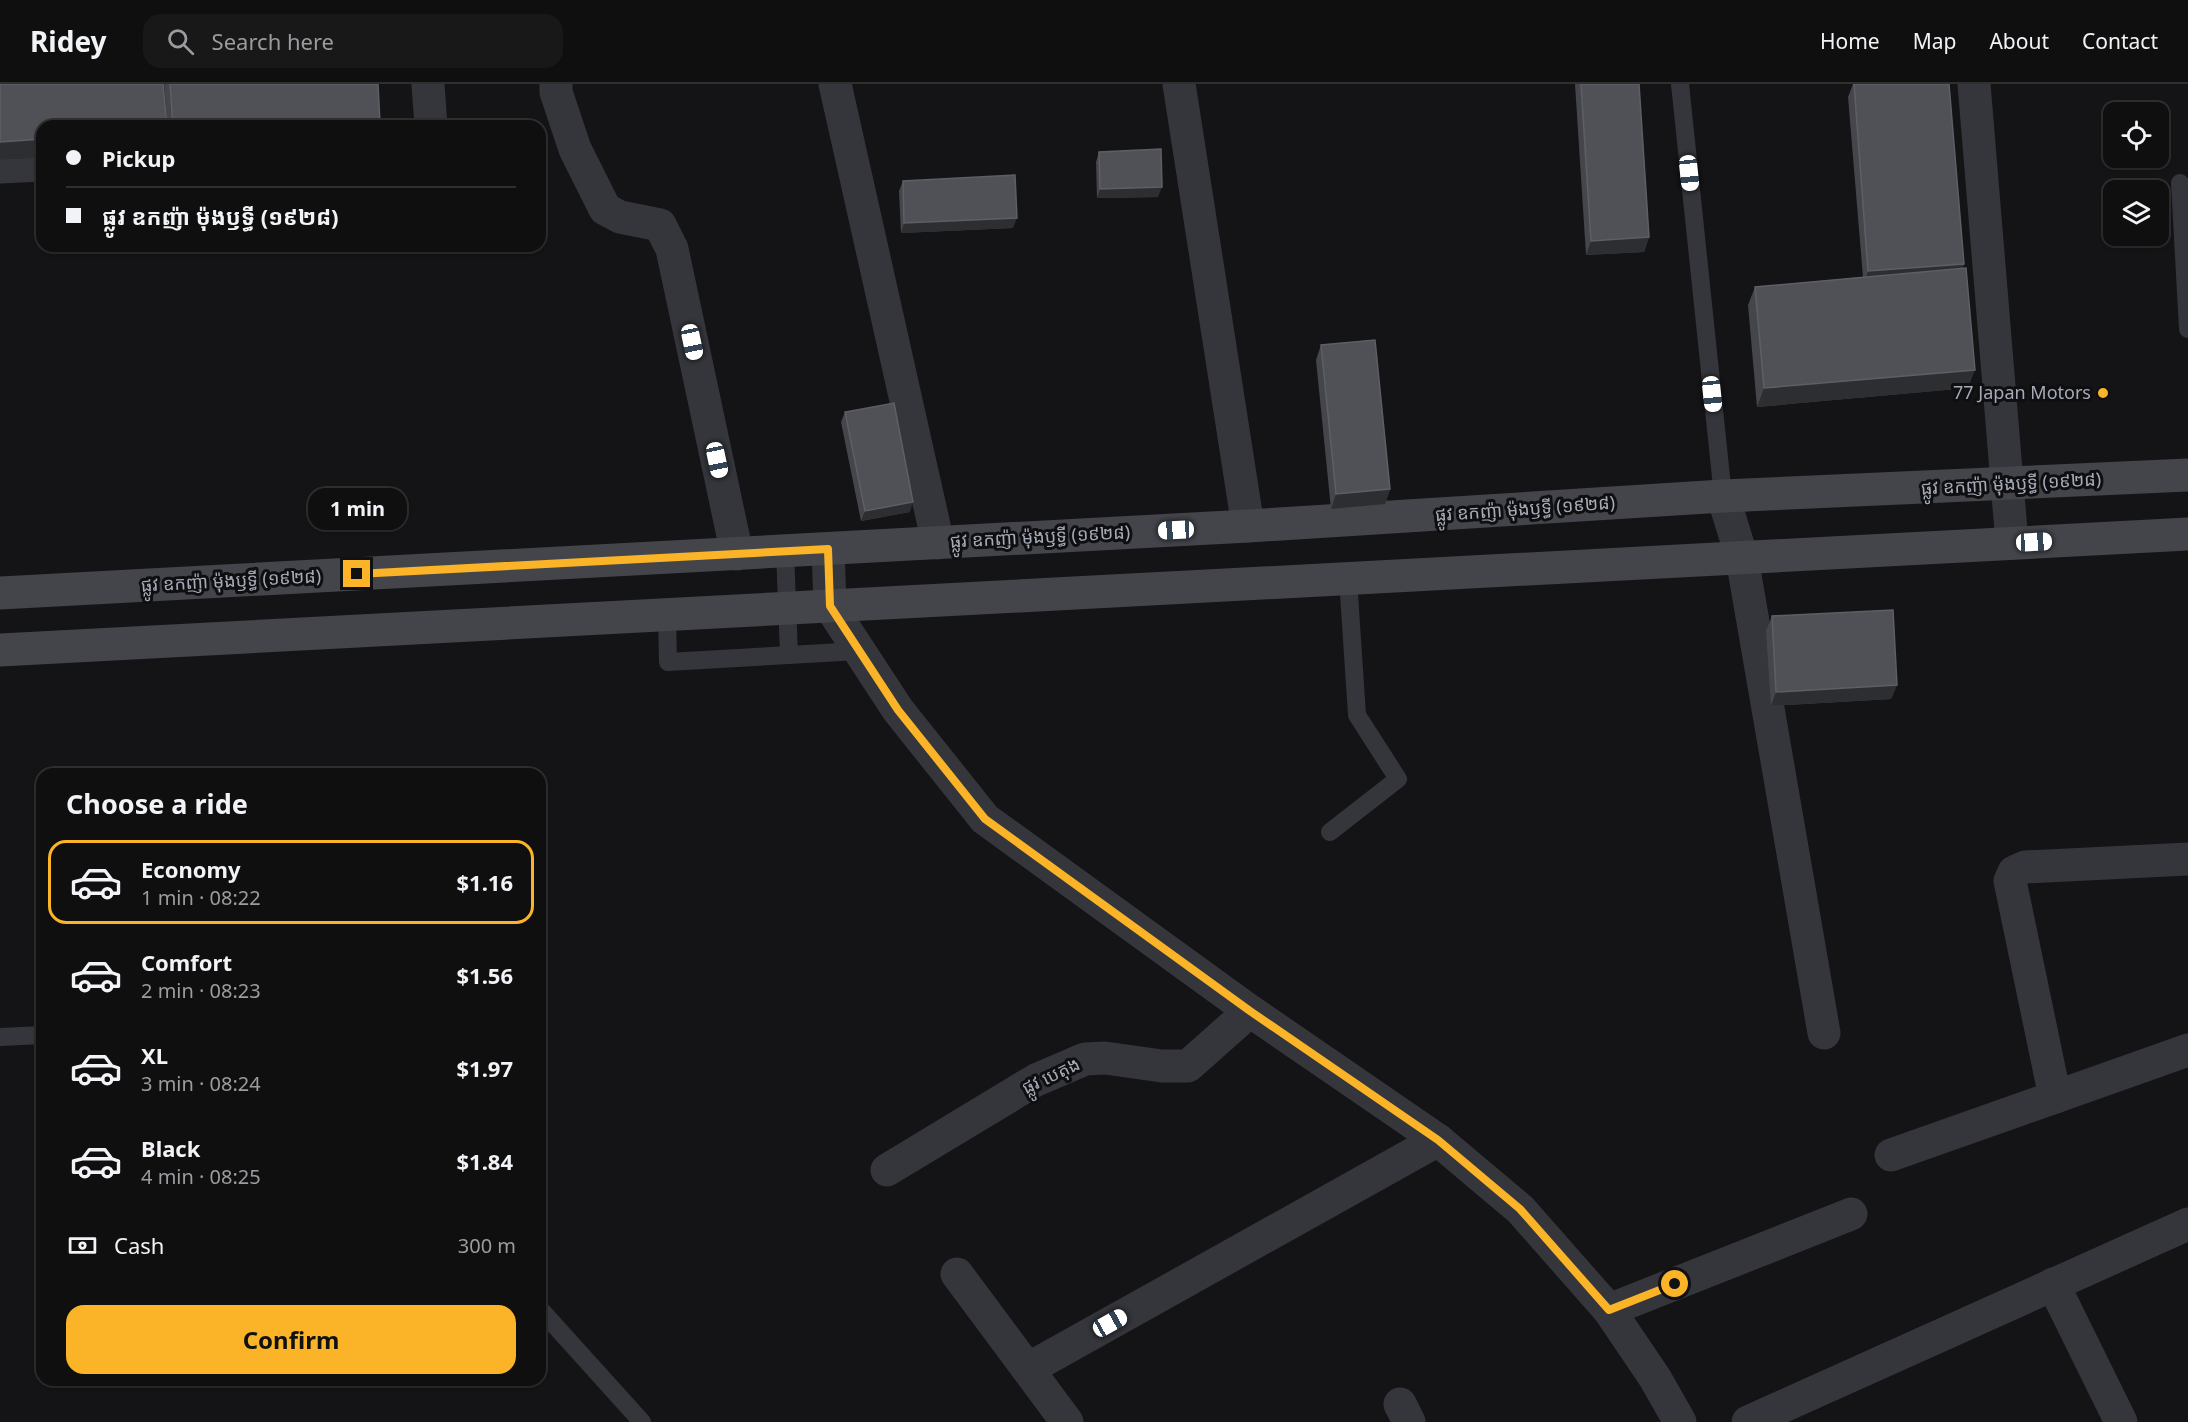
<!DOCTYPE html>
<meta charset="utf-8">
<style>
:root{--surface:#0f0f10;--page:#181819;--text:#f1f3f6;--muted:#9b9c9f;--line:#2f2f30;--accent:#fbb427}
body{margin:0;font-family:"Noto Sans","Noto Sans Khmer",sans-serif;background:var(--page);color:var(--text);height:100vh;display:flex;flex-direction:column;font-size:22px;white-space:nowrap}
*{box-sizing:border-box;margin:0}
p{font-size:20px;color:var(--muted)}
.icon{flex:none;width:33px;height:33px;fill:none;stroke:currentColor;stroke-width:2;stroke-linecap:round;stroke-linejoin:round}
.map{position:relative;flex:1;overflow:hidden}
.side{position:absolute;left:36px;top:684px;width:510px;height:618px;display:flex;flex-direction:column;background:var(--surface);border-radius:18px;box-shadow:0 2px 4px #0004,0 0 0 2px var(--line)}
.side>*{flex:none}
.hud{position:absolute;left:36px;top:36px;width:510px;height:132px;border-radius:18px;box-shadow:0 2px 4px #0004,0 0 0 2px var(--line);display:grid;align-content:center;height:132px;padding:0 30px;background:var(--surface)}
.fabs{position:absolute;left:2103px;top:18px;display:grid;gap:12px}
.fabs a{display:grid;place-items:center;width:66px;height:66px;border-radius:12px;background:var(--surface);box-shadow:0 2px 4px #0004,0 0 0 2px var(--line);font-size:30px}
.end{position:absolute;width:27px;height:27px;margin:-14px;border:8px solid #fbb427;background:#111;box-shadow:0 0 0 3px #111}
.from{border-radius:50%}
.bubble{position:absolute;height:42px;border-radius:18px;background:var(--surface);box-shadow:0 2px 4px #0004,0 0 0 2px var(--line);font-size:20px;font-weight:700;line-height:42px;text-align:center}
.car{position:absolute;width:18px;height:36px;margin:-18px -9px;border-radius:8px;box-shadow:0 0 4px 2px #0007;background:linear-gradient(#fff 24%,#345 0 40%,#fff 0 76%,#345 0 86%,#fff 0)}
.hud b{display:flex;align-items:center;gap:21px;height:57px;font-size:22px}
.hud b+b{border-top:2px solid var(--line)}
.hud i{width:15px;height:15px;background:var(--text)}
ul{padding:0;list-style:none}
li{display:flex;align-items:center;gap:18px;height:84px;margin:0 12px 9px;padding:0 18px;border:3px solid transparent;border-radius:18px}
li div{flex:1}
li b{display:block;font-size:22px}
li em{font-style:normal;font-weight:700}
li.active{border-color:var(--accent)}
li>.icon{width:54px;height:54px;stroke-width:1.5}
h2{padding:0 30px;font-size:27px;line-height:72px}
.pay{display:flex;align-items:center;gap:15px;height:66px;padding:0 30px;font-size:22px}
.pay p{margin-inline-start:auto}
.primary-button{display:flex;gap:12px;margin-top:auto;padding:12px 30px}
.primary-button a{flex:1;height:69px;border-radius:18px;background:var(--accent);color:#111;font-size:24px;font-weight:700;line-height:69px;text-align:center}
header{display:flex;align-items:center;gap:36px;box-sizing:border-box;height:84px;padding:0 30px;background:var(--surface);border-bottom:2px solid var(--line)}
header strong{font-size:28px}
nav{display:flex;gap:33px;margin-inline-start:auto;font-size:21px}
.search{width:420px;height:54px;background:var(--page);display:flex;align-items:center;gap:15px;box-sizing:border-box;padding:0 21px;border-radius:18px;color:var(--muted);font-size:22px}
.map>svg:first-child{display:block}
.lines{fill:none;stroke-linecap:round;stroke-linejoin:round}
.lane{stroke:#35363b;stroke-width:18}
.street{stroke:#35363b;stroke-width:33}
.secondary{stroke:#43454b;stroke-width:33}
.wall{fill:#45464b}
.shaded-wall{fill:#2d2e31}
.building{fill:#505157;stroke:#5d5f66;stroke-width:1.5}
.route{stroke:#fbb427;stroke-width:8}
.poi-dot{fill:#fbb427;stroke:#0f0f11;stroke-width:2}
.labels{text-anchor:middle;stroke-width:6;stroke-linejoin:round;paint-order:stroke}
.poi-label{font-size:18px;fill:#a5aab7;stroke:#0f0f11;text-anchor:end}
.street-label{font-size:18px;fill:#a5aab7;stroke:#0f0f11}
</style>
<header>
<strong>Ridey</strong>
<div class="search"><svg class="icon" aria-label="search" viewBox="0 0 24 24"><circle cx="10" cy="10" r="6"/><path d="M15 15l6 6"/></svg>Search here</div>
<nav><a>Home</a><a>Map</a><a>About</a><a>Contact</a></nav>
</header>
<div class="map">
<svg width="2188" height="1338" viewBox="0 0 2188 1338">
<rect width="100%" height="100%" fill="#141416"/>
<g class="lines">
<g class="lane">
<path d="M1680,0L1723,412"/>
<path d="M2180,99L2188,245"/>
<path d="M785,467L789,571"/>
<path d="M667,531L668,578L859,567"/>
<path d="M1330,748L1398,695L1357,631L1348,495"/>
<path d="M0,953L42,951"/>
<path d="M540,1225L642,1338"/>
</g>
<g class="street">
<path d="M428,0L431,42"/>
<path d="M556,0V8L575,65L605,125L620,133L660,141L672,165L737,470"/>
<path d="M835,0L938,459"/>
<path d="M1179,0L1248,442"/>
<path d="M1974,0L2012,459"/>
<path d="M0,83L42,81"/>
<path d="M1723,412L1742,474L1824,949"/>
<path d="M828,465L830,522L898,626L985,735L1250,927L1438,1056L1520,1125L1609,1226L1655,1294L1680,1338"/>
<path d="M2055,1013L2010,797L2014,788L2025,783L2188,775"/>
<path d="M1891,1071L2188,966"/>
<path d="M887,1086L1036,996L1085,975L1105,974L1162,982H1188L1250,927"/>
<path d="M957,1190L1067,1338"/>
<path d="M2053,1200L2121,1338"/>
<path d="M1609,1226L1851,1130"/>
<path d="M1028,1285L1438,1056"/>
<path d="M1400,1320L1409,1338"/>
<path d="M1748,1338L2188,1140"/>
</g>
<g class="secondary">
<path d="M0,509L1248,442L1723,412L2188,391"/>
<path d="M0,566L2188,450"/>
</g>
</g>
<g class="wall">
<path d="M0,0L167,36L164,0H378L379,42H42V74L0,76Z"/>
<path d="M1575,0H1639L1649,153L1644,168L1586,171Z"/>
<path d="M1853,0H1949L1964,180L1962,185L1968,304L1757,323L1748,221L1755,203L1863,193L1848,13Z"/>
<path d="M1099,68L1158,113L1097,114L1096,78Z"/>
<path d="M903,97L1013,144L901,149L899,107Z"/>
<path d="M1321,261L1390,405L1385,420L1331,425L1316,276Z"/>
<path d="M845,328L910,428L861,437L841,338Z"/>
<path d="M1772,532L1897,601L1891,615L1771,622L1766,547Z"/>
</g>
<g class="shaded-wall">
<path d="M380,39L379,42H333Z"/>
<path d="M42,55V74L0,76V58Z"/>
<path d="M1162,103L1158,113L1097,114L1100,105Z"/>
<path d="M1017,134L1013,144L901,149L904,139Z"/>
<path d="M1649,153L1644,168L1586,171L1591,157Z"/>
<path d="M1964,180L1958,194L1863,202L1868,187Z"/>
<path d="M1975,286L1968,304L1757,323L1764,304Z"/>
<path d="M1390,405L1385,420L1331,425L1336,410Z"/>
<path d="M913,418L910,428L861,437L865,427Z"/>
<path d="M1897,601L1891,615L1771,622L1776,608Z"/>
</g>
<g class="building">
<path d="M0,0H163L167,42H42V55L0,58Z"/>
<path d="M170,0H378L380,39L333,42H173Z"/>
<path d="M1581,0H1639L1649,153L1591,157Z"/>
<path d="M1854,0H1949L1964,180L1868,187Z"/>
<path d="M1161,65L1162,103L1100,105L1099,68Z"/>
<path d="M1015,91L1017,134L904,139L903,97Z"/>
<path d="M1966,184L1975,286L1764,304L1755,203Z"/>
<path d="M1375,256L1390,405L1336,410L1321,261Z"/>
<path d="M894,319L913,418L865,427L845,328Z"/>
<path d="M1893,526L1897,601L1776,608L1772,532Z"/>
</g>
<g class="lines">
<path class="route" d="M357,490L828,465L830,522L898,626L985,735L1250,927L1438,1056L1520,1125L1609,1226L1675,1200"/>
</g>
<circle class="poi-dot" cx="2103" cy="309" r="6"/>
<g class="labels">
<g class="poi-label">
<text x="2091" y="315">77 Japan Motors</text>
</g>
<g class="street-label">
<text transform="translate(2011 400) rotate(-3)" y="6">ផ្លូវ ឧកញ៉ា ម៉ុងឫទ្ធី (១៩២៨)</text>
<text transform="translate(1525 425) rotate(-4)" y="6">ផ្លូវ ឧកញ៉ា ម៉ុងឫទ្ធី (១៩២៨)</text>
<text transform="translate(1040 453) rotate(-3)" y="6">ផ្លូវ ឧកញ៉ា ម៉ុងឫទ្ធី (១៩២៨)</text>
<text transform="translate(231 497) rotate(-3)" y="6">ផ្លូវ ឧកញ៉ា ម៉ុងឫទ្ធី (១៩២៨)</text>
<text transform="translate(1051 992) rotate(-25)" y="6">ផ្លូវ បេតុង</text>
</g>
</g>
</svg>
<div class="fabs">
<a><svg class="icon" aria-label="locate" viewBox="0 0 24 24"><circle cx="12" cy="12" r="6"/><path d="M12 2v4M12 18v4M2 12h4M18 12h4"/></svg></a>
<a><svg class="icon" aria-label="layers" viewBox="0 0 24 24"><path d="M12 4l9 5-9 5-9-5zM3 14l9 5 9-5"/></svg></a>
</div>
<i class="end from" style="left:1675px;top:1200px"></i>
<i class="end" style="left:357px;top:490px"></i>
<div class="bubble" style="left:308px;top:404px;width:99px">1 min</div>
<i class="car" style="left:1689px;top:89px;rotate:174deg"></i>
<i class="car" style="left:692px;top:258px;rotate:168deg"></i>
<i class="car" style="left:1712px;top:310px;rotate:174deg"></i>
<i class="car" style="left:717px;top:376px;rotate:168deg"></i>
<i class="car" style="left:1176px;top:446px;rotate:267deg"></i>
<i class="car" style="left:2034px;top:458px;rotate:87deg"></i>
<i class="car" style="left:1110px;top:1239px;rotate:61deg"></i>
<div class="hud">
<b><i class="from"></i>Pickup</b>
<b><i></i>ផ្លូវ ឧកញ៉ា ម៉ុងឫទ្ធី (១៩២៨)</b>
</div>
<section class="side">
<h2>Choose a ride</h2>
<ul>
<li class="active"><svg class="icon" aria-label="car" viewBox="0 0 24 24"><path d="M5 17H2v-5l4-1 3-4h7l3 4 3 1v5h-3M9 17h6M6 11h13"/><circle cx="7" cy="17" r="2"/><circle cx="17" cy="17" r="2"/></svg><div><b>Economy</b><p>1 min · 08:22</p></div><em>$1.16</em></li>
<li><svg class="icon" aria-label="car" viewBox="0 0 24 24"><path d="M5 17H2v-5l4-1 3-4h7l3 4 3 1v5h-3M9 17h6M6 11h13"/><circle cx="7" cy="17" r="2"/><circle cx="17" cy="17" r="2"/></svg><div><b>Comfort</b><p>2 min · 08:23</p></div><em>$1.56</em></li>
<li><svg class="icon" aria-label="car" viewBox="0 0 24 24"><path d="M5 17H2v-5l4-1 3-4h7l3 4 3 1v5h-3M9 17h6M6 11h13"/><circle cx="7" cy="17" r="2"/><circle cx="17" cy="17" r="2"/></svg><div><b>XL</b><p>3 min · 08:24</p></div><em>$1.97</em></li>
<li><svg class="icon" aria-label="car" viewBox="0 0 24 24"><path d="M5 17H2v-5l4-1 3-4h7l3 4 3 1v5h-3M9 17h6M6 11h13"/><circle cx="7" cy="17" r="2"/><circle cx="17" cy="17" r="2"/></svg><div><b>Black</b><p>4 min · 08:25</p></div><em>$1.84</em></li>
</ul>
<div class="pay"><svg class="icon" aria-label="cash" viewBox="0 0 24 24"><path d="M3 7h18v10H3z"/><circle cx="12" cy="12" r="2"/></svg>Cash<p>300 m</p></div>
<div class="primary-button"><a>Confirm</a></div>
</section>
</div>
